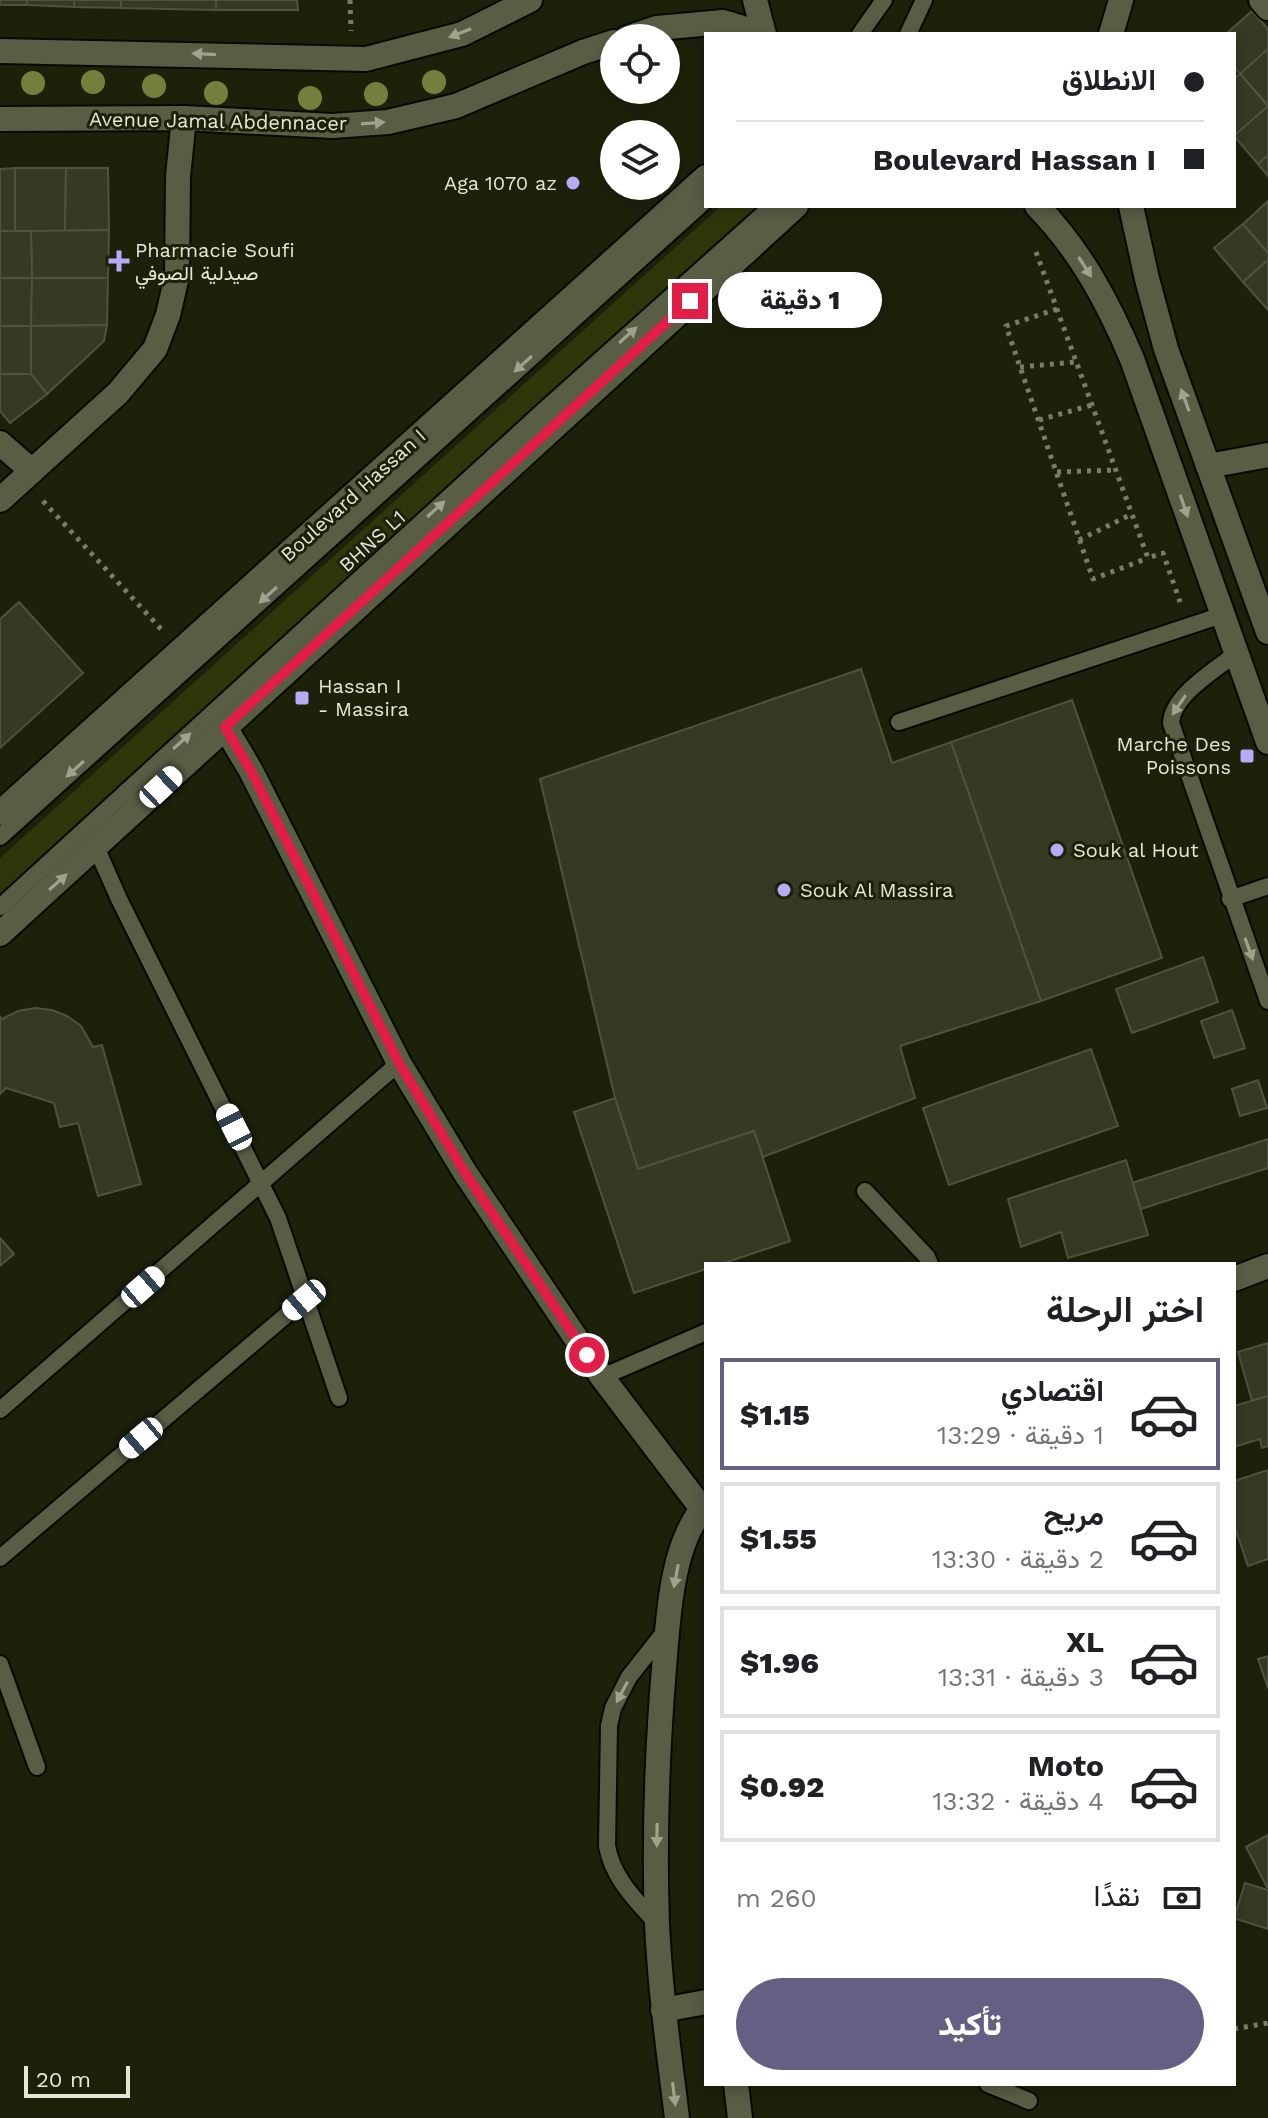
<!DOCTYPE html>
<html lang="ar">
<meta charset="utf-8">
<style>
:root{--surface:#fff;--page:#f6f6f6;--text:#202124;--muted:#757577;--line:#e0e0e0;--accent:#636083}
body{margin:0;font-family:"Work Sans",Vazirmatn,sans-serif;background:var(--page);color:var(--text);direction:rtl;height:100vh;display:flex;flex-direction:column;font-size:30px;white-space:nowrap}
*{box-sizing:border-box;margin:0}
p{font-size:26px;color:var(--muted)}
.icon{flex:none;width:44px;height:44px;fill:none;stroke:currentColor;stroke-width:2;stroke-linecap:round;stroke-linejoin:round}
.map{position:relative;flex:1;overflow:hidden;direction:ltr}
.panel{position:absolute;left:704px;top:1262px;width:532px;height:824px;display:flex;flex-direction:column;background:var(--surface);border-radius:0px;box-shadow:0 4px 12px #0003;direction:rtl}
.panel>*{flex:none}
.top-card{position:absolute;left:704px;top:32px;width:532px;height:176px;border-radius:0px;box-shadow:0 4px 12px #0003;direction:rtl;display:grid;align-content:center;height:176px;padding:0 32px;background:var(--surface)}
.buttons{position:absolute;left:600px;top:24px;display:grid;gap:16px}
.buttons a{display:grid;place-items:center;width:80px;height:80px;border-radius:50%;background:var(--surface);box-shadow:0 4px 12px #0003;font-size:40px}
.scale{position:absolute;left:24px;bottom:20px;width:106px;box-sizing:border-box;padding-left:8px;border:4px solid #e4e8d9;border-top:0;font-size:22px;line-height:28px;white-space:nowrap;color:#e4e8d9;-webkit-text-stroke:6px #1c210a;paint-order:stroke}
.end{position:absolute;width:36px;height:36px;margin:-18px;border:10px solid #e11d48;background:#fff;box-shadow:0 0 0 4px #fff}
.from{border-radius:50%}
.bubble{position:absolute;height:56px;border-radius:28px;background:var(--surface);box-shadow:0 4px 12px #0003;font-size:26px;font-weight:800;line-height:56px;text-align:center;direction:rtl}
.car{position:absolute;width:24px;height:48px;margin:-24px -12px;border-radius:10px;box-shadow:0 0 6px 2px #0007;background:linear-gradient(#fff 24%,#345 0 40%,#fff 0 76%,#345 0 86%,#fff 0)}
.top-card b{display:flex;align-items:center;gap:28px;height:76px;font-size:30px}
.top-card b+b{border-top:2px solid var(--line)}
.top-card i{width:20px;height:20px;background:var(--text)}
ul{padding:0;list-style:none}
li{display:flex;align-items:center;gap:24px;height:112px;margin:0 16px 12px;padding:0 16px;border:4px solid var(--line);border-radius:0px}
li div{flex:1}
li b{display:block;font-size:30px}
li em{font-style:normal;font-weight:800}
li.active{border-color:var(--accent)}
li>.icon{width:72px;height:72px;stroke-width:1.5}
h2{padding:0 32px;font-size:36px;line-height:96px}
.pay{display:flex;align-items:center;gap:20px;height:88px;padding:0 32px;font-size:30px}
.pay p{margin-inline-start:auto}
.cta{display:flex;gap:16px;margin-top:auto;padding:16px 32px}
.cta a{flex:1;height:92px;border-radius:48px;background:var(--accent);color:#fff;font-size:32px;font-weight:800;line-height:92px;text-align:center}
.map>svg:first-child{display:block}
.green{fill:#2f3609}
.building{fill:#353a22;stroke:#4e543b;stroke-width:2}
.lines{fill:none;stroke-linecap:round;stroke-linejoin:round}
.service-casing{stroke:#070a00;stroke-width:20}
.minor-casing{stroke:#070a00;stroke-width:28}
.tertiary-casing{stroke:#070a00;stroke-width:28}
.secondary-casing{stroke:#070a00;stroke-width:28}
.path{stroke:#787c69;stroke-width:5;stroke-dasharray:4 6;stroke-linecap:butt}
.service{stroke:#585e44;stroke-width:16}
.minor{stroke:#585e44;stroke-width:24}
.tertiary{stroke:#585e44;stroke-width:24}
.secondary{stroke:#585e44;stroke-width:24}
.tree{fill:#72803c}
.oneway{fill:#9ea38e}
.route{stroke:#e11d48;stroke-width:10}
.poi-dot{fill:#b5acf8;stroke:#1c210a;stroke-width:3}
.labels{text-anchor:middle;stroke-width:6;stroke-linejoin:round;paint-order:stroke}
.street-label{font-size:20px;fill:#e4e8d9;stroke:#1c210a}
.poi-label{font-size:20px;fill:#e4e8d9;stroke:#1c210a;text-anchor:start}
</style>
<div class="map">
<svg width="1268" height="2118" viewBox="0 0 1268 2118">
<rect width="100%" height="100%" fill="#1c210a"/>
<path class="green" d="M721,206H765L0,898V858Z"/>
<g class="building">
<rect x="0" y="0" width="27" height="5"/>
<path d="M27,0H74V7L27,5Z"/>
<path d="M74,0H121V8L74,7Z"/>
<path d="M121,0H216V10L121,8Z"/>
<path d="M216,0H297L298,10H216Z"/>
<path d="M1252,11L1268,29V49L1240,74L1234,66V34H1226Z"/>
<path d="M1268,49V105L1240,74Z"/>
<path d="M1240,74L1268,106L1234,136V79Z"/>
<path d="M1268,106V155L1258,164L1234,136Z"/>
<path d="M1268,155V176L1258,164Z"/>
<path d="M15,168V231H0V169Z"/>
<path d="M15,168H66L65,231H15Z"/>
<path d="M66,168H108L109,230L65,231Z"/>
<path d="M1268,201V253L1243,224Z"/>
<path d="M1243,224L1268,253V260L1243,282L1214,248Z"/>
<path d="M109,230L108,278H32L31,231Z"/>
<path d="M0,231H31L32,278H0Z"/>
<path d="M1268,260V310L1243,282Z"/>
<path d="M0,278H32L31,326H0Z"/>
<path d="M32,278H108L107,325L31,326Z"/>
<path d="M107,325L104,341L47,394L31,374V326Z"/>
<rect x="0" y="326" width="31" height="48"/>
<path d="M0,374H31L47,394L10,423L0,411Z"/>
<path d="M19,602L83,673L0,748V619Z"/>
<path d="M861,669L892,763L951,742L1041,1001L900,1046L915,1098L763,1157L754,1131L638,1169L615,1098L540,779Z"/>
<path d="M1072,700L1162,958L1041,1001L951,742Z"/>
<path d="M1203,957L1218,1002L1132,1033L1116,989Z"/>
<path d="M35,1008L52,1010L67,1016L81,1026L93,1047L102,1045L141,1184L98,1196L78,1123L60,1127L54,1103L6,1088L0,1094V1017L2,1019L18,1011Z"/>
<path d="M1232,1010L1245,1048L1214,1058L1201,1021Z"/>
<path d="M1091,1049L1118,1126L949,1185L923,1108Z"/>
<path d="M1258,1080L1267,1108L1240,1116L1232,1089Z"/>
<path d="M615,1098L638,1169L754,1131L790,1241L721,1264H706V1269L634,1293L574,1112Z"/>
<path d="M1268,1139V1168L1141,1209L1132,1183Z"/>
<path d="M1126,1160L1148,1235L1068,1258L1061,1232L1021,1247L1008,1199Z"/>
<path d="M0,1238L14,1254L0,1266Z"/>
<path d="M1268,1343V1396L1252,1401L1238,1352Z"/>
<path d="M1268,1396V1446L1262,1448L1260,1439L1234,1447V1406Z"/>
<path d="M1268,1470V1559L1248,1566L1234,1525V1481Z"/>
<path d="M1268,1656V1688L1258,1659Z"/>
<path d="M1268,1835V1887H1267L1246,1847Z"/>
<path d="M1245,1883L1268,1890V1929L1234,1918Z"/>
</g>
<g class="lines">
<defs>
<g id="service">
<path d="M860,34L884,0"/>
<path d="M908,34L924,0"/>
<path d="M1236,653C1215,671 1172,695 1171,723L1268,1001"/>
<path d="M899,722L1222,615"/>
<path d="M0,837L706,200"/>
<path d="M96,847L119,899L278,1218L339,1398"/>
<path d="M1230,899L1268,886"/>
<path d="M0,907L541,413L772,206"/>
<path d="M865,1191L927,1257L930,1264"/>
<path d="M602,1377L706,1332"/>
<path d="M0,1410L399,1063"/>
<path d="M0,1558L304,1300"/>
<path d="M0,1664L37,1767"/>
<path d="M657,1924C636,1900 613,1879 607,1846L609,1726L613,1708L629,1677L666,1630"/>
<path d="M988,2084L1029,2101"/>
</g>
<g id="minor">
<path d="M1261,0L1268,8"/>
<path d="M0,443L32,471"/>
<path d="M1208,466L1268,455"/>
<path d="M0,500L118,393L155,349L168,315L177,276L178,176L184,118"/>
<path d="M225,727L251,771L399,1063L464,1171L602,1377L706,1514"/>
<path d="M1234,1279L1268,1266"/>
<path d="M663,2010L706,2002"/>
<path d="M736,2084L740,2118"/>
<path d="M677,2118C669,2053 660,1989 657,1924C654,1839 657,1753 664,1668C668,1619 671,1542 706,1505"/>
</g>
<g id="tertiary">
<path d="M627,38L657,28L723,22L762,34"/>
<path d="M0,51L366,59L462,34L530,0"/>
<path d="M0,119L184,118L332,126L388,122L456,106L583,52L614,42"/>
</g>
<g id="secondary">
<path d="M755,0L764,34"/>
<path d="M1111,34L1121,0"/>
<path d="M1037,206C1080,250 1108,302 1132,359L1268,742"/>
<path d="M1131,206L1147,279L1166,349L1268,632"/>
<path d="M0,813L706,177"/>
<path d="M0,934L796,206"/>
</g>
</defs>
<use href="#service" class="service-casing"/>
<use href="#minor" class="minor-casing"/>
<use href="#tertiary" class="tertiary-casing"/>
<use href="#secondary" class="secondary-casing"/>
<g class="path">
<path d="M350,0L351,31"/>
<path d="M1036,252L1148,558L1163,553L1180,602"/>
<path d="M1057,309L1006,326L1093,579L1148,558"/>
<path d="M1020,367L1076,362"/>
<path d="M1039,420L1092,405"/>
<path d="M1057,472L1116,470"/>
<path d="M43,501L161,629"/>
<path d="M1079,540L1132,514"/>
<path d="M1234,2029L1268,2023"/>
</g>
<use href="#service" class="service"/>
<use href="#minor" class="minor"/>
<use href="#tertiary" class="tertiary"/>
<use href="#secondary" class="secondary"/>
</g>
<g class="tree">
<circle cx="93" cy="82" r="12"/>
<circle cx="434" cy="82" r="12"/>
<circle cx="33" cy="83" r="12"/>
<circle cx="154" cy="86" r="12"/>
<circle cx="216" cy="93" r="12"/>
<circle cx="376" cy="94" r="12"/>
<circle cx="310" cy="98" r="12"/>
</g>
<defs><path id="oneway-solid" d="M-6-.8H1V-3.2L6.5 0L1 3.2V.8H-6Z" transform="scale(2)"/></defs>
<g class="oneway">
<use href="#oneway-solid" transform="translate(460 33) rotate(159)"/>
<use href="#oneway-solid" transform="translate(204 54) rotate(-177)"/>
<use href="#oneway-solid" transform="translate(373 123) rotate(-4)"/>
<use href="#oneway-solid" transform="translate(1085 267) rotate(57)"/>
<use href="#oneway-solid" transform="translate(628 335) rotate(-42)"/>
<use href="#oneway-solid" transform="translate(523 364) rotate(138)"/>
<use href="#oneway-solid" transform="translate(1185 400) rotate(-110)"/>
<use href="#oneway-solid" transform="translate(1184 506) rotate(71)"/>
<use href="#oneway-solid" transform="translate(436 509) rotate(-42)"/>
<use href="#oneway-solid" transform="translate(268 595) rotate(138)"/>
<use href="#oneway-solid" transform="translate(1179 705) rotate(124)"/>
<use href="#oneway-solid" transform="translate(182 741) rotate(-42)"/>
<use href="#oneway-solid" transform="translate(75 769) rotate(138)"/>
<use href="#oneway-solid" transform="translate(58 882) rotate(-42)"/>
<use href="#oneway-solid" transform="translate(1249 949) rotate(70)"/>
<use href="#oneway-solid" transform="translate(676 1576) rotate(101)"/>
<use href="#oneway-solid" transform="translate(622 1692) rotate(118)"/>
<use href="#oneway-solid" transform="translate(657 1835) rotate(91)"/>
<use href="#oneway-solid" transform="translate(674 2094) rotate(83)"/>
</g>
<g class="lines">
<path class="route" d="M587,1355L464,1171L399,1063L251,771L225,727L690,301"/>
</g>
<g class="poi-dot">
<circle cx="573" cy="183" r="8"/>
<path d="M115 249h8v8h8v8h-8v8h-8v-8h-8v-8h8z"/>
<rect x="294" y="690" width="16" height="16" rx="4"/>
<rect x="1239" y="748" width="16" height="16" rx="4"/>
<circle cx="1057" cy="850" r="8"/>
<circle cx="784" cy="890" r="8"/>
</g>
<g class="labels">
<g class="street-label">
<text transform="translate(218 121) rotate(1)" y="7">Avenue Jamal Abdennacer</text>
<text transform="translate(353 495) rotate(-42)" y="7">Boulevard Hassan I</text>
<text transform="translate(372 541) rotate(-42)" y="7">BHNS L1</text>
</g>
<g class="poi-label">
<text x="557" y="190" text-anchor="end">Aga 1070 az</text>
<text x="135" y="257">Pharmacie Soufi<tspan x="135" dy="23">صيدلية الصوفي</tspan></text>
<text x="318" y="693">Hassan I<tspan x="318" dy="23">- Massira</tspan></text>
<text x="1231" y="751" text-anchor="end">Marche Des<tspan x="1231" dy="23">Poissons</tspan></text>
<text x="1073" y="857">Souk al Hout</text>
<text x="800" y="897">Souk Al Massira</text>
</g>
</g>
</svg>
<div class="buttons">
<a><svg class="icon" aria-label="locate" viewBox="0 0 24 24"><circle cx="12" cy="12" r="6"/><path d="M12 2v4M12 18v4M2 12h4M18 12h4"/></svg></a>
<a><svg class="icon" aria-label="layers" viewBox="0 0 24 24"><path d="M12 4l9 5-9 5-9-5zM3 14l9 5 9-5"/></svg></a>
</div>
<div class="scale">20 m</div>
<i class="end from" style="left:587px;top:1355px"></i>
<i class="end" style="left:690px;top:301px"></i>
<div class="bubble" style="left:718px;top:272px;width:164px">1 دقيقة</div>
<i class="car" style="left:161px;top:787px;rotate:47deg"></i>
<i class="car" style="left:234px;top:1127px;rotate:333deg"></i>
<i class="car" style="left:143px;top:1287px;rotate:49deg"></i>
<i class="car" style="left:304px;top:1300px;rotate:230deg"></i>
<i class="car" style="left:141px;top:1438px;rotate:230deg"></i>
<div class="top-card">
<b><i class="from"></i>الانطلاق</b>
<b><i></i>Boulevard Hassan I</b>
</div>
<section class="panel">
<h2>اختر الرحلة</h2>
<ul>
<li class="active"><svg class="icon" aria-label="car" viewBox="0 0 24 24"><path d="M5 17H2v-5l4-1 3-4h7l3 4 3 1v5h-3M9 17h6M6 11h13"/><circle cx="7" cy="17" r="2"/><circle cx="17" cy="17" r="2"/></svg><div><b>اقتصادي</b><p>1 دقيقة · 13:29</p></div><em>$1.15</em></li>
<li><svg class="icon" aria-label="car" viewBox="0 0 24 24"><path d="M5 17H2v-5l4-1 3-4h7l3 4 3 1v5h-3M9 17h6M6 11h13"/><circle cx="7" cy="17" r="2"/><circle cx="17" cy="17" r="2"/></svg><div><b>مريح</b><p>2 دقيقة · 13:30</p></div><em>$1.55</em></li>
<li><svg class="icon" aria-label="car" viewBox="0 0 24 24"><path d="M5 17H2v-5l4-1 3-4h7l3 4 3 1v5h-3M9 17h6M6 11h13"/><circle cx="7" cy="17" r="2"/><circle cx="17" cy="17" r="2"/></svg><div><b>XL</b><p>3 دقيقة · 13:31</p></div><em>$1.96</em></li>
<li><svg class="icon" aria-label="car" viewBox="0 0 24 24"><path d="M5 17H2v-5l4-1 3-4h7l3 4 3 1v5h-3M9 17h6M6 11h13"/><circle cx="7" cy="17" r="2"/><circle cx="17" cy="17" r="2"/></svg><div><b>Moto</b><p>4 دقيقة · 13:32</p></div><em>$0.92</em></li>
</ul>
<div class="pay"><svg class="icon" aria-label="cash" viewBox="0 0 24 24"><path d="M3 7h18v10H3z"/><circle cx="12" cy="12" r="2"/></svg>نقدًا<p>260 m</p></div>
<div class="cta"><a>تأكيد</a></div>
</section>
</div>
